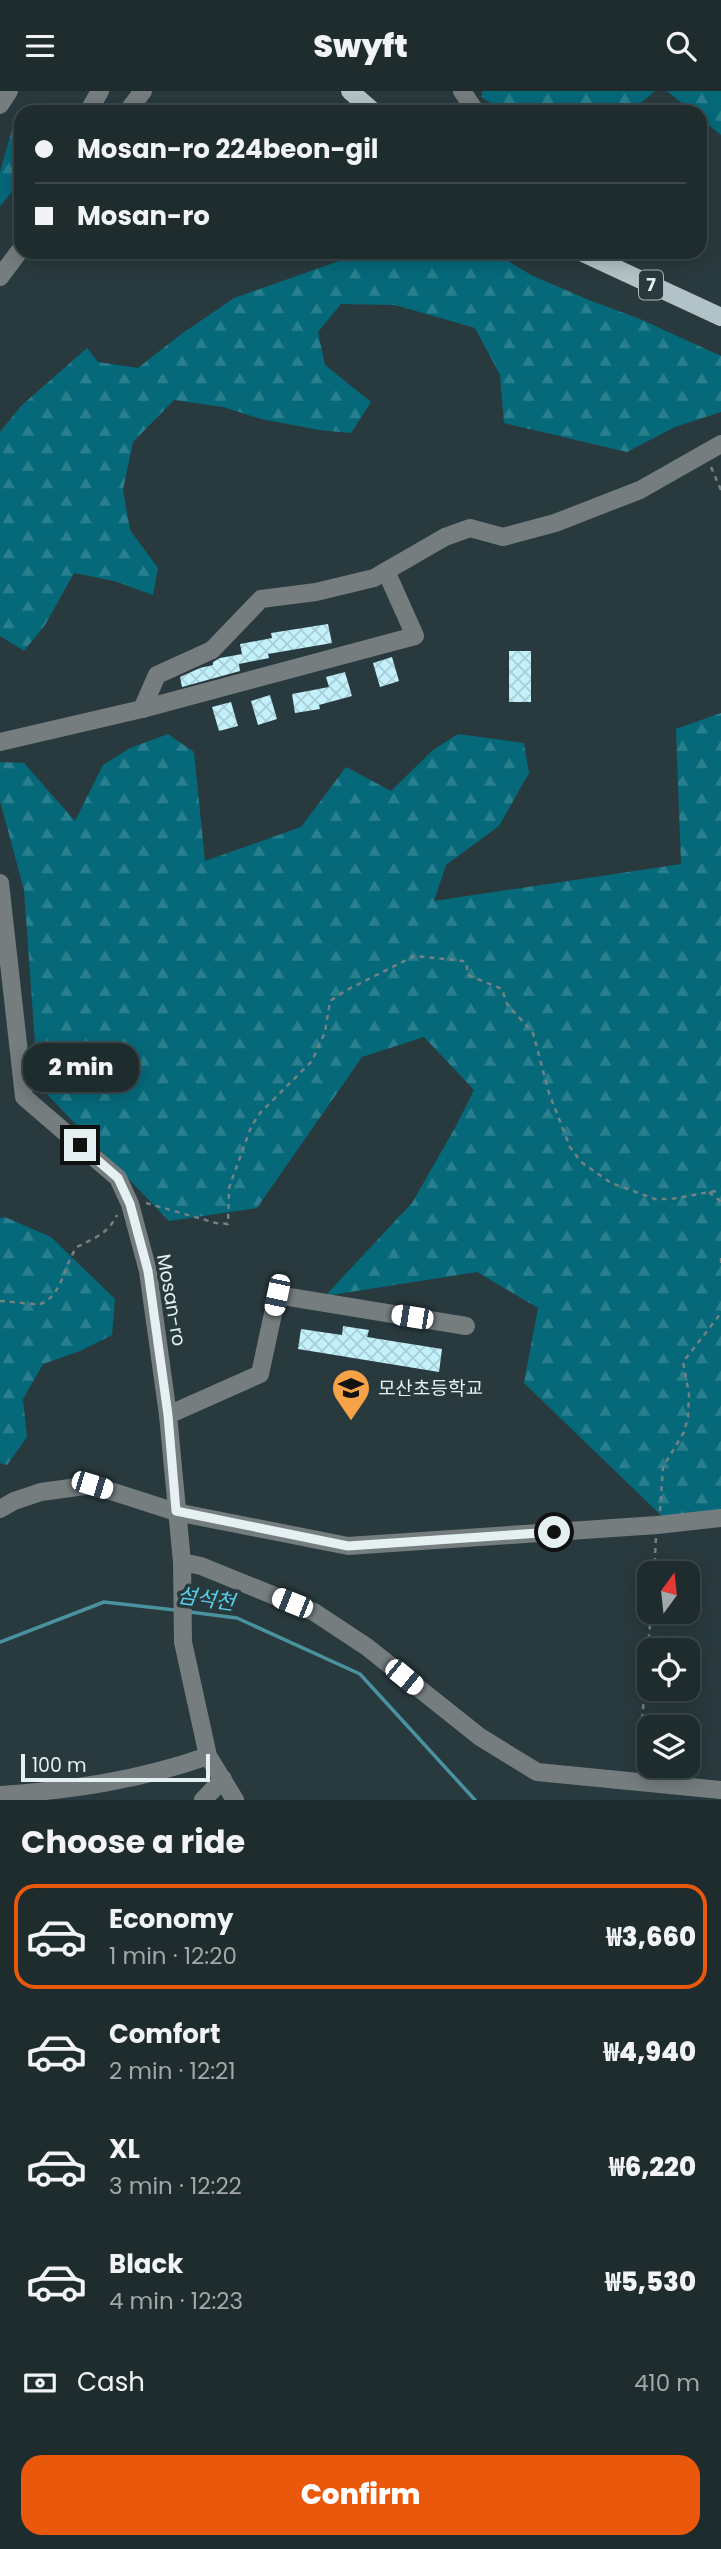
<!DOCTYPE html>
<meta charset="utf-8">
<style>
:root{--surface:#1f2c2e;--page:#2c383a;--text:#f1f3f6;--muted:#a1a7aa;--line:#3c484a;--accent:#ea580c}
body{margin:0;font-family:Poppins,"Noto Sans KR",sans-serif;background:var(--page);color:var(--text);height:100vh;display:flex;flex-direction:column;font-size:26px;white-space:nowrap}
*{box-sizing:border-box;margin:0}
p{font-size:23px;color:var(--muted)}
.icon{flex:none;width:38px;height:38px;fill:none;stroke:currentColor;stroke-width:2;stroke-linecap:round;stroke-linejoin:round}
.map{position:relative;height:1709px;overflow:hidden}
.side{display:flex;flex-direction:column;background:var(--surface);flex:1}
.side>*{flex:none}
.hud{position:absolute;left:14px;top:14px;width:693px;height:154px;border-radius:21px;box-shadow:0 4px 18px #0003,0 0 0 2px var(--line);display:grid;align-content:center;height:154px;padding:0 21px;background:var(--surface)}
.needle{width:46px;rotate:15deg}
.buttons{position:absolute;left:637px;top:1470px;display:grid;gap:14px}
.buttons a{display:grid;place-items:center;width:63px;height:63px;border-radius:14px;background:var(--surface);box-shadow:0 4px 18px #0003,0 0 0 2px var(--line);font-size:35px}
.scale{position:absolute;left:21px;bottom:18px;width:189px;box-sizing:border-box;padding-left:7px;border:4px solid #e5f0f2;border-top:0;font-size:19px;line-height:24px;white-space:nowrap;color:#e5f0f2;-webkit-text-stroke:5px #293a3e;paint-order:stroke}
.end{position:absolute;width:32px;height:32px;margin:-16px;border:9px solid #e5f0f2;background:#111;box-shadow:0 0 0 4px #111}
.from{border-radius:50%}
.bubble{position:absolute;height:49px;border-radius:21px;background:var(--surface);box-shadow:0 4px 18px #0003,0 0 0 2px var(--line);font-size:23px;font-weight:800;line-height:49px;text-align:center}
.car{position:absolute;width:21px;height:42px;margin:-21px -10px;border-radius:9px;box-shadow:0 0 5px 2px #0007;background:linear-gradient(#fff 24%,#345 0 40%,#fff 0 76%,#345 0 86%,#fff 0)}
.hud b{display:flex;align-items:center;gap:24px;height:66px;font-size:26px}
.hud b+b{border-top:2px solid var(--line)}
.hud i{width:18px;height:18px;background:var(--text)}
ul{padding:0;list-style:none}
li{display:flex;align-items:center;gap:21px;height:105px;margin:0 14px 10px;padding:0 7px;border:4px solid transparent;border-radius:21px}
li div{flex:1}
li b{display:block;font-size:26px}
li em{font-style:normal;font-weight:800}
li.active{border-color:var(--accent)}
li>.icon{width:63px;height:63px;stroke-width:1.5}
h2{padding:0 21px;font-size:32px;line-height:84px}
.pay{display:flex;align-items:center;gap:18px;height:77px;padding:0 21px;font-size:26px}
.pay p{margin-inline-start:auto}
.action{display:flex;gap:14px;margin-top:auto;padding:14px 21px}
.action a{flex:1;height:80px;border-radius:21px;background:var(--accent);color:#fff;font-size:28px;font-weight:800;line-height:80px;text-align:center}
header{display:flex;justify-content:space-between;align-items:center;height:91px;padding:0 21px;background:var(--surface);font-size:32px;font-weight:800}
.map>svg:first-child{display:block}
.forest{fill:url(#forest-firs)}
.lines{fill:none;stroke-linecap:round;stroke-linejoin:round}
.stream{stroke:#4a929f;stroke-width:3.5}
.building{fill:url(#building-cross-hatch)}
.path{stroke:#738185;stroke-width:2.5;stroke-dasharray:5 5;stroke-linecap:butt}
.minor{stroke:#757d7f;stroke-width:18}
.major{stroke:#b2c3c7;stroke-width:18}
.route{stroke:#e5f0f2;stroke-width:9}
.labels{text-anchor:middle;stroke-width:7;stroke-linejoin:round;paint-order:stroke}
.shield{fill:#293a3e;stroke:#adb9bc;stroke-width:2}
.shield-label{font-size:18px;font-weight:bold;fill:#e5f0f2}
.street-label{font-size:19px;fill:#e5f0f2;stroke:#293a3e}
.poi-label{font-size:19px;fill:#e5f0f2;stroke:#293a3e;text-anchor:start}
.water-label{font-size:21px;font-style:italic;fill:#57d0eb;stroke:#293a3e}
</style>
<header><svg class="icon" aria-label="menu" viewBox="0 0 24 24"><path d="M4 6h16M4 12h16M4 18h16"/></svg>Swyft<svg class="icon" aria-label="search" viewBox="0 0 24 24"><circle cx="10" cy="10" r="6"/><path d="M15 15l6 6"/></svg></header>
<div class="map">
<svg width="721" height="1709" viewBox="0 0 721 1709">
<defs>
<pattern id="forest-firs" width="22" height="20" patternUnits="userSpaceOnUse" patternTransform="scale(1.75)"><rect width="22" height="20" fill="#05697a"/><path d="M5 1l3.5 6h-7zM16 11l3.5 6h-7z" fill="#297f8d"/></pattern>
<pattern id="building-cross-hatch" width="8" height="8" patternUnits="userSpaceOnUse" patternTransform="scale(1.75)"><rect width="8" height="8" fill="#c2f0fb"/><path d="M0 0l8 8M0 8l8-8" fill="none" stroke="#a9ced7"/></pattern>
</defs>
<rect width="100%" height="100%" fill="#293a3e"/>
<g class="forest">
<path d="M483,0H655L630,21H505L481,6Z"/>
<path d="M667,0H721V44L700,27V21H693Z"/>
<path d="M17,21L21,22V85L12,101L0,115V81Z"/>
<path d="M365,161H493L531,184L589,209L640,228L721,265V321L675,336L627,361L504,332L500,284L475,237L395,214L341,213L318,241L325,274L371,311L351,342L319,339L261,328L223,316L174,309L133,351L123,399L130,439L158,477L153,504L114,490L74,482L45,534L24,560L0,545V341L21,315L87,257L98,271L138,277L180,244L234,207Z"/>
<path d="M721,622V1425L670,1433L524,1292L538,1217L477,1181L325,1205L412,1112L456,1035L474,999L424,946L362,966L257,1117L169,1130L38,994L24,799L0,710V671L24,672L75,730L103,674L130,657L168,643L194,661L205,770L301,736L346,676L391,700L433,659L458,643L524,652L529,682L499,735L446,774L434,810L681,773L676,638Z"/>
<path d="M5,1126L51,1146L115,1208L112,1244L80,1260L43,1273L23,1308L27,1346L7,1374L0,1372V1127Z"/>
</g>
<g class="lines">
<g class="stream">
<path d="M190,1521L237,1527L360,1583L475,1709"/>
<path d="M0,1551L104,1511L175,1519"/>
</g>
</g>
<g class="building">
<path d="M328,533L332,552L268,563L269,567L239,573L240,580L182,596L180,586L200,577L213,574V571L220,567L242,563L240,553L272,547L271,542Z"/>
<rect x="509" y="560" width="22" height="51"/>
<path d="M392,566L399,590L380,596L373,572Z"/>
<path d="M345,581L352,605L319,614L320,618L295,622L292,603L329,596L326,586Z"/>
<path d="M270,604L277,628L258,634L251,610Z"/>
<path d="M231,611L238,635L219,640L212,616Z"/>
<path d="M343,1235L369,1239L367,1246L442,1258L439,1281L298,1258L301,1238L342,1244Z"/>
</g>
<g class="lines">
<g class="path">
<path d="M711,376L721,399"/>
<path d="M709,1101L721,1111"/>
<path d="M146,1112L216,1132L228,1133L229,1097L251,1036L260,1022L312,970L325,941L330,910L345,900L414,865L463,870L467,873V882L470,885L502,898L507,913L533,942L549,1002L570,1056L581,1071L611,1092L655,1108H671L721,1099"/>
<path d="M721,1167V1174"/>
<path d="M0,1210C9,1210 36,1214 40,1213C62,1206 64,1173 77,1156C94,1147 108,1143 117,1124"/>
<path d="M660,1420L663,1376L684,1341L688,1326L689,1303L683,1271L721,1222"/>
<path d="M654,1482L656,1447"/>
<path d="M638,1678L651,1521"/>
</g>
<g class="minor">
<path d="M462,0L476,21"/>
<path d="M0,14L9,0"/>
<path d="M88,21L100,0"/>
<path d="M127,21L143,0"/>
<path d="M0,186L21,158"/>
<path d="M142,618L415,545L386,480"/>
<path d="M0,651L142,618L157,584L212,559L261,508L316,501L374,487L445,446L470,437L503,446L555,432L640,399L721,353"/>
<path d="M0,792L24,1006L118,1087L130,1113L148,1180L168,1324L182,1471L183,1551L208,1665L235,1709"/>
<path d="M168,1324L260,1283L277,1204L466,1235"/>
<path d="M0,1418L14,1410L41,1401L92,1394L176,1421L348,1455L657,1434L721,1427"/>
<path d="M182,1471L201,1475L314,1521L367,1556L480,1646L537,1681L721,1699"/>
<path d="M0,1704C72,1699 140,1689 208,1665"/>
<path d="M203,1709L223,1688"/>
</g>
<g class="major">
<path d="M350,0L374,21"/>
<path d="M581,161L721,226"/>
</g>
</g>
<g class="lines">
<path class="route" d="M80,1054L118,1087L130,1113L148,1180L168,1324L176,1420L348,1455L554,1441"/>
</g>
<defs>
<symbol id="school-pin" viewBox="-11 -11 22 30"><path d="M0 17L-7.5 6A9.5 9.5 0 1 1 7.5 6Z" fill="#f6a247" stroke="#293a3e"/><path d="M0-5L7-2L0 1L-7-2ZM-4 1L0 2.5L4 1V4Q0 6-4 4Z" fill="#111"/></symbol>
</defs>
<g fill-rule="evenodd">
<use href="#school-pin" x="329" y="1275" width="44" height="60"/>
</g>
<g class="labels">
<rect class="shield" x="639" y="179.5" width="24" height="29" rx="5"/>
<g class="shield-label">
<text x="651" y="200">7</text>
</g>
<g class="street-label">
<text transform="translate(172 1209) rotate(80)" y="7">Mosan-ro</text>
</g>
<g class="poi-label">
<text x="378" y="1304">모산초등학교</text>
</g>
<g class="water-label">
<text transform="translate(206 1508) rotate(8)" y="7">섬석천</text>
</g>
</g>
</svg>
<div class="buttons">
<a><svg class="needle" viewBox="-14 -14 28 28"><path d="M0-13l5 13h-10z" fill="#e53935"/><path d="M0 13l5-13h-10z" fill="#a1a7aa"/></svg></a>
<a><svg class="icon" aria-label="locate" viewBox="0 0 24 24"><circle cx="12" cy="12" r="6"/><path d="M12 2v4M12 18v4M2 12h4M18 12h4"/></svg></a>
<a><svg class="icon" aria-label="layers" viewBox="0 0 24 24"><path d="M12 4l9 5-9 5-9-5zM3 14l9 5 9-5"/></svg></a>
</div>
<div class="scale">100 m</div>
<i class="end from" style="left:554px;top:1441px"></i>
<i class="end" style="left:80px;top:1054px"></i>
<div class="bubble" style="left:23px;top:952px;width:116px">2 min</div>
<i class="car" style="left:277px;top:1204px;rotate:192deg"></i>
<i class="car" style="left:412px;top:1226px;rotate:279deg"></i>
<i class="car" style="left:92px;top:1394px;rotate:107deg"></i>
<i class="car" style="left:292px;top:1512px;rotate:292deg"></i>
<i class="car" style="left:404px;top:1586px;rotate:129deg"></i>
<div class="hud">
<b><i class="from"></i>Mosan-ro 224beon-gil</b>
<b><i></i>Mosan-ro</b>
</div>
</div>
<section class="side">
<h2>Choose a ride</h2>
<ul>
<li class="active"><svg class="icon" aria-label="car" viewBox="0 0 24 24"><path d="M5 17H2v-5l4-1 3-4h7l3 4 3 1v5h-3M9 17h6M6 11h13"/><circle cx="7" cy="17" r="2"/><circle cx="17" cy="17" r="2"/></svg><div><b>Economy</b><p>1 min · 12:20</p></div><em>₩3,660</em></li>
<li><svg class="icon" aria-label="car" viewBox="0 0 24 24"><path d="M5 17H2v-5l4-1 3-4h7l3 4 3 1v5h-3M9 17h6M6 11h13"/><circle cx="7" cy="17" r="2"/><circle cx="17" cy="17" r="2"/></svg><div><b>Comfort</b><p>2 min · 12:21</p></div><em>₩4,940</em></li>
<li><svg class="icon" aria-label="car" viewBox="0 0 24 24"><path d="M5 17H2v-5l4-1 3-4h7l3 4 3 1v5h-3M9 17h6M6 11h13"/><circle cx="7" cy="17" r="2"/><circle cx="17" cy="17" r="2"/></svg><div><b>XL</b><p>3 min · 12:22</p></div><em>₩6,220</em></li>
<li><svg class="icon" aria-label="car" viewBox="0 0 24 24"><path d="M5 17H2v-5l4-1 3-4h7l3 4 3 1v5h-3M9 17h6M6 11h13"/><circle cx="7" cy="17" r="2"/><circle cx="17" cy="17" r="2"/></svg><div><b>Black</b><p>4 min · 12:23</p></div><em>₩5,530</em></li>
</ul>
<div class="pay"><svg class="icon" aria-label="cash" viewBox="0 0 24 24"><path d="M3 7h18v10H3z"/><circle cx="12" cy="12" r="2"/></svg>Cash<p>410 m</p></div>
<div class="action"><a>Confirm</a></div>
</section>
